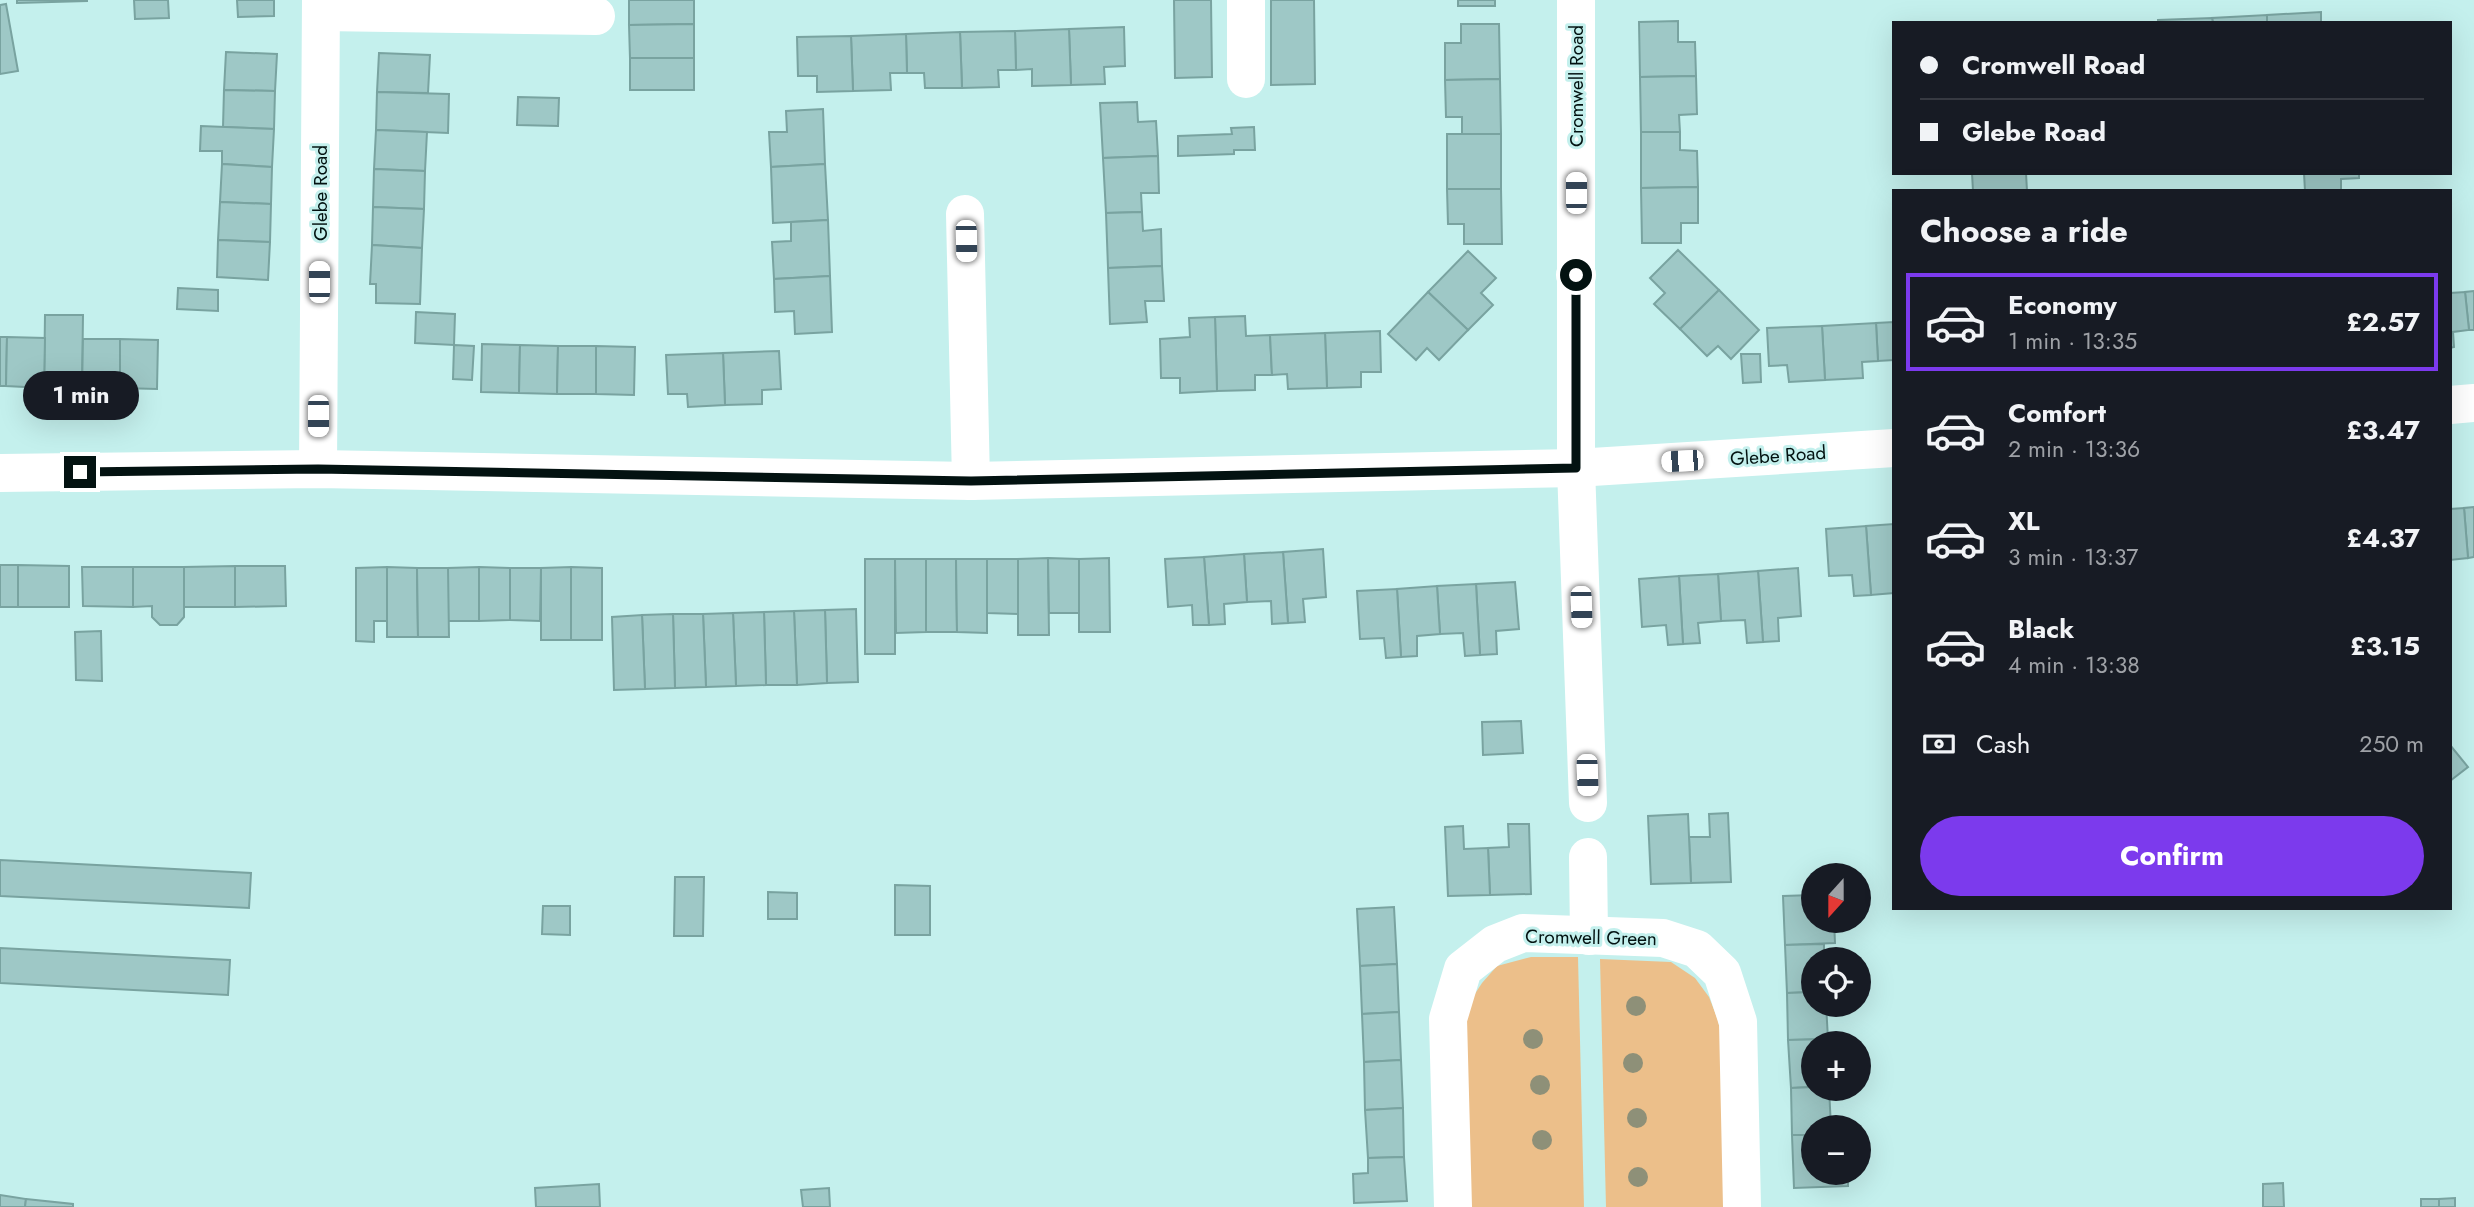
<!DOCTYPE html>
<meta charset="utf-8">
<style>
:root{--surface:#171b24;--page:#20242c;--text:#f1f3f6;--muted:#9ea1a6;--line:#363941;--accent:#7c3aed}
body{margin:0;font-family:Jost,sans-serif;background:var(--page);color:var(--text);height:100vh;display:flex;flex-direction:column;font-size:26px;white-space:nowrap}
*{box-sizing:border-box;margin:0}
p{font-size:23px;color:var(--muted)}
.icon{flex:none;width:38px;height:38px;fill:none;stroke:currentColor;stroke-width:2;stroke-linecap:round;stroke-linejoin:round}
.map{position:relative;flex:1;overflow:hidden}
.panel{position:absolute;left:1892px;top:189px;width:560px;height:721px;display:flex;flex-direction:column;background:var(--surface);border-radius:0px;box-shadow:0 7px 28px #0002}
.panel>*{flex:none}
.guide{position:absolute;left:1892px;top:21px;width:560px;height:154px;border-radius:0px;box-shadow:0 7px 28px #0002;display:grid;align-content:center;height:154px;padding:0 28px;background:var(--surface)}
.needle{width:46px;rotate:201deg}
.controls{position:absolute;left:1801px;top:863px;display:grid;gap:14px}
.controls a{display:grid;place-items:center;width:70px;height:70px;border-radius:50%;background:var(--surface);box-shadow:0 7px 28px #0002;font-size:35px}
.end{position:absolute;width:32px;height:32px;margin:-16px;border:9px solid #031211;background:#fff;box-shadow:0 0 0 4px #fff}
.from{border-radius:50%}
.bubble{position:absolute;height:49px;border-radius:24px;background:var(--surface);box-shadow:0 7px 28px #0002;font-size:23px;font-weight:700;line-height:49px;text-align:center}
.car{position:absolute;width:21px;height:42px;margin:-21px -10px;border-radius:9px;box-shadow:0 0 5px 2px #0007;background:linear-gradient(#fff 24%,#345 0 40%,#fff 0 76%,#345 0 86%,#fff 0)}
.guide b{display:flex;align-items:center;gap:24px;height:66px;font-size:26px}
.guide b+b{border-top:2px solid var(--line)}
.guide i{width:18px;height:18px;background:var(--text)}
ul{padding:0;list-style:none}
li{display:flex;align-items:center;gap:21px;height:98px;margin:0 14px 10px;padding:0 14px;border:4px solid transparent;border-radius:0px}
li div{flex:1}
li b{display:block;font-size:26px}
li em{font-style:normal;font-weight:700}
li.selected{border-color:var(--accent)}
li>.icon{width:63px;height:63px;stroke-width:1.5}
h2{padding:0 28px;font-size:32px;line-height:84px}
.pay{display:flex;align-items:center;gap:18px;height:77px;padding:0 28px;font-size:26px}
.pay p{margin-inline-start:auto}
.button{display:flex;gap:14px;margin-top:auto;padding:14px 28px}
.button a{flex:1;height:80px;border-radius:42px;background:var(--accent);color:#fff;font-size:28px;font-weight:700;line-height:80px;text-align:center}
.map>svg:first-child{display:block}
.green{fill:#ecbf8a}
.building{fill:#9ec8c6;stroke:#79a3a0;stroke-width:2}
.lines{fill:none;stroke-linecap:round;stroke-linejoin:round}
.minor{stroke:#fff;stroke-width:38}
.tree{fill:#8e9078}
.route{stroke:#031211;stroke-width:9}
.labels{text-anchor:middle;stroke-width:6;stroke-linejoin:round;paint-order:stroke}
.street-label{font-size:19px;fill:#031211;stroke:#c4f0ed}
</style>
<div class="map">
<svg width="2474" height="1207" viewBox="0 0 2474 1207">
<rect width="100%" height="100%" fill="#c4f0ed"/>
<g class="green">
<path d="M1531,957H1578L1584,1207H1471L1462,1049L1467,1006L1482,983L1497,966Z"/>
<path d="M1600,959L1671,962L1695,978L1709,997L1718,1020L1724,1051L1723,1207H1606Z"/>
</g>
<g class="building">
<path d="M17,0H87V1L17,3Z"/>
<path d="M134,0H168L169,18L135,19Z"/>
<path d="M237,0H274V16L238,17Z"/>
<path d="M629,0H694V24L629,25Z"/>
<path d="M1174,0H1211L1212,77L1175,78Z"/>
<path d="M1271,0H1314L1315,84L1271,85Z"/>
<rect x="1458" y="0" width="37" height="6"/>
<path d="M6,4L18,71L0,74V5Z"/>
<path d="M2321,12V23H2267V15Z"/>
<path d="M2267,15V23H2213L2212,18Z"/>
<path d="M2212,18L2213,23H2158V20Z"/>
<path d="M1678,21V42H1695L1696,76L1640,77L1639,22Z"/>
<path d="M694,24V58H630L629,25Z"/>
<path d="M1461,24H1499L1500,79L1445,80V43H1461Z"/>
<path d="M1124,27L1125,66L1104,67L1105,84L1071,85L1069,29Z"/>
<path d="M1069,29L1071,85L1032,86V69L1016,70L1015,31Z"/>
<path d="M1015,31L1016,70H998L999,87L962,88L960,32Z"/>
<path d="M960,32L962,88H925L924,73H907L906,34Z"/>
<path d="M906,34L907,73H890L891,90L853,91L851,36Z"/>
<path d="M851,36L853,91L817,92V76H798L797,37Z"/>
<path d="M226,52L277,54L275,91L224,90Z"/>
<path d="M379,53L430,55L428,93L377,92Z"/>
<rect x="630" y="58" width="64" height="32"/>
<path d="M1696,76L1697,114L1679,115L1680,132H1641L1640,77Z"/>
<path d="M1500,79L1501,134L1462,135V117H1446L1445,80Z"/>
<path d="M224,90L275,91L274,129L223,127Z"/>
<path d="M377,92L449,94L448,133L376,130Z"/>
<path d="M518,97L559,98L558,126L517,125Z"/>
<path d="M1137,102L1138,122L1156,121L1158,156L1103,158L1100,103Z"/>
<path d="M823,109L825,164L771,167L769,132H787L786,111Z"/>
<path d="M201,126L274,129L272,167L222,164V151H200Z"/>
<path d="M1254,127L1255,150H1234V154L1178,156V136L1232,134L1231,128Z"/>
<path d="M376,130L427,132L425,171L374,169Z"/>
<path d="M1641,132H1680V150L1697,151L1698,187L1641,188Z"/>
<rect x="1447" y="134" width="54" height="55"/>
<path d="M1158,156L1159,193H1141L1142,212L1106,213L1103,158Z"/>
<path d="M222,164L272,167L271,204L220,202Z"/>
<path d="M825,164L828,220L773,223L771,167Z"/>
<path d="M374,169L425,171L424,209L373,207Z"/>
<path d="M1972,173H2026L2027,191H1973Z"/>
<path d="M2304,173H2359V178L2341,179V191H2305Z"/>
<path d="M1698,187V223H1681V243H1642L1641,188Z"/>
<path d="M1447,189H1501L1502,244H1464V224H1448Z"/>
<path d="M220,202L271,204L270,242L218,240Z"/>
<path d="M373,207L424,209L422,248L372,245Z"/>
<path d="M1142,212L1143,231L1161,229L1162,266L1108,268L1106,213Z"/>
<path d="M828,220L830,276L774,279L772,242L791,241V222Z"/>
<path d="M218,240L270,242L268,280L217,277Z"/>
<path d="M372,245L422,248L420,304L376,303V284H370Z"/>
<path d="M1678,250L1719,290L1680,329L1654,304L1665,293L1650,278Z"/>
<path d="M1468,251L1496,278L1481,293L1493,305L1468,330L1428,292Z"/>
<path d="M1162,266L1164,301H1145L1147,322L1110,324L1108,268Z"/>
<path d="M830,276L832,332L795,334L794,311L775,312L774,279Z"/>
<path d="M178,288L218,290V311L177,309Z"/>
<path d="M1719,290L1759,330L1731,359L1718,346L1707,356L1680,329Z"/>
<path d="M2474,291V330H2469L2465,292Z"/>
<path d="M1428,292L1468,330L1439,360L1427,348L1416,360L1388,334Z"/>
<path d="M2465,292L2469,330L2453,332L2454,347L2450,348V293Z"/>
<path d="M416,312L455,314L454,345L415,343Z"/>
<path d="M45,315H83L82,388H44Z"/>
<path d="M1245,316L1246,336L1270,335L1272,375H1255V390L1217,391L1215,317Z"/>
<path d="M1215,317L1217,391L1180,393V378H1161L1160,339L1190,337L1189,318Z"/>
<path d="M1894,322V360L1878,361L1876,323Z"/>
<path d="M1876,323L1878,361L1862,362L1863,378L1825,380L1822,326Z"/>
<path d="M1822,326L1825,380L1789,382L1787,365L1769,366L1767,328Z"/>
<path d="M1380,331L1381,372H1361V387L1327,388L1325,333Z"/>
<path d="M1325,333L1327,388L1288,389L1287,374L1272,375L1270,335Z"/>
<path d="M0,337H7L6,386H0Z"/>
<path d="M7,337L45,338L44,388L6,386Z"/>
<path d="M83,339H120V388H82Z"/>
<path d="M120,339L158,340L157,389L120,388Z"/>
<path d="M482,344L520,345L519,393L481,392Z"/>
<path d="M454,345L474,346L472,380L453,379Z"/>
<path d="M520,345L558,346L557,394L519,393Z"/>
<path d="M558,346H596V394H557Z"/>
<path d="M596,346L635,347L634,395L596,394Z"/>
<path d="M779,351L781,389L762,390V404L725,405L723,353Z"/>
<path d="M723,353L725,405L688,407L687,394H668L666,355Z"/>
<path d="M1741,354H1760L1761,382L1743,383Z"/>
<path d="M2474,507V557L2468,558L2464,508Z"/>
<path d="M2464,508L2468,558L2450,560V509Z"/>
<path d="M1894,524V593L1871,595L1866,526Z"/>
<path d="M1866,526L1871,595L1854,596L1852,575L1829,576L1826,529Z"/>
<path d="M1323,549L1326,597L1303,599L1305,622L1288,623L1283,552Z"/>
<path d="M1283,552L1288,623L1272,624L1271,601L1247,602L1244,554Z"/>
<path d="M1244,554L1247,602L1224,604L1225,624L1209,625L1204,557Z"/>
<path d="M1204,557L1209,625H1193L1192,605L1168,607L1165,559Z"/>
<path d="M1048,558L1049,635H1018V559Z"/>
<path d="M1048,558L1079,559V613H1049Z"/>
<path d="M1109,558L1110,632H1079V559Z"/>
<rect x="865" y="559" width="30" height="95"/>
<path d="M895,559H926V632L896,633Z"/>
<path d="M926,559H956L957,632H926Z"/>
<path d="M956,559H987V633L957,632Z"/>
<path d="M987,559H1018V614L987,613Z"/>
<rect x="0" y="565" width="18" height="42"/>
<path d="M18,565L69,566V607H18Z"/>
<path d="M235,566V607H184V567Z"/>
<path d="M235,566H285L286,606L235,607Z"/>
<path d="M82,567H133V607L83,606Z"/>
<path d="M133,567H184V617L177,625H160L152,617V606L133,607Z"/>
<path d="M387,567L417,568L418,637H387Z"/>
<path d="M387,567V621H374V642L356,641V568Z"/>
<path d="M479,567V621H448V568Z"/>
<path d="M479,567L510,568V620L479,621Z"/>
<path d="M571,567V640H541V568Z"/>
<path d="M571,567L602,568V640H571Z"/>
<path d="M417,568H448L449,637H418Z"/>
<path d="M510,568H541L540,621L510,620Z"/>
<path d="M1798,568L1801,616L1778,618L1779,641L1763,642L1758,571Z"/>
<path d="M1758,571L1763,642L1747,643L1745,620L1721,621L1718,574Z"/>
<path d="M1718,574L1721,621L1698,623L1700,643L1683,644L1679,576Z"/>
<path d="M1679,576L1683,644L1668,645L1666,625L1642,627L1639,579Z"/>
<path d="M1515,582L1519,629L1496,631L1497,654L1480,655L1476,584Z"/>
<path d="M1476,584L1480,655L1465,656L1463,633L1440,634L1437,586Z"/>
<path d="M1437,586L1440,634L1417,636V656L1401,657L1397,589Z"/>
<path d="M1397,589L1401,657L1386,658L1384,638L1360,639L1357,591Z"/>
<path d="M856,609L858,682L827,683L825,610Z"/>
<path d="M825,610L827,683L797,685L794,611Z"/>
<path d="M794,611L797,685H766L764,612Z"/>
<path d="M764,612L766,685L736,686L733,613Z"/>
<path d="M733,613L736,686L706,687L703,614Z"/>
<path d="M673,614H703L706,687L675,688Z"/>
<path d="M673,614L675,688L645,689L642,615Z"/>
<path d="M642,615L645,689L614,690L612,617Z"/>
<path d="M101,631L102,681L76,680L75,632Z"/>
<path d="M1521,721L1523,753L1483,755L1482,722Z"/>
<path d="M2450,745L2468,767L2450,781Z"/>
<path d="M1728,813L1731,882L1691,883L1689,837H1710L1709,814Z"/>
<path d="M1688,814L1691,883L1651,884L1648,816Z"/>
<path d="M1508,824H1529L1531,894L1490,895L1488,848L1509,847Z"/>
<path d="M1463,826L1464,849L1488,848L1490,895L1448,896L1445,827Z"/>
<path d="M0,860L251,873L249,908L0,896Z"/>
<path d="M675,877H704L703,936H674Z"/>
<path d="M895,885L930,886V935H895Z"/>
<path d="M768,892L797,893V919H768Z"/>
<path d="M1813,895V920H1834L1835,943L1785,945L1783,896Z"/>
<path d="M543,906H570V935L542,934Z"/>
<path d="M1394,907L1397,964L1360,966L1357,909Z"/>
<path d="M1824,944V959H1813V992L1787,993L1785,945Z"/>
<path d="M0,948L230,960L228,995L0,983Z"/>
<path d="M1397,964L1399,1012L1362,1014L1360,966Z"/>
<path d="M1813,992V1004H1826L1828,1039L1788,1040L1787,993Z"/>
<path d="M1399,1012L1401,1060L1364,1062L1362,1014Z"/>
<path d="M1828,1039V1043H1813V1087L1791,1088L1788,1040Z"/>
<path d="M1401,1060L1403,1108L1365,1110L1364,1062Z"/>
<path d="M1813,1087L1829,1088L1831,1127H1813V1135H1792L1791,1088Z"/>
<path d="M1403,1108L1404,1157L1368,1158L1365,1110Z"/>
<path d="M1792,1135H1813V1172H1848V1186L1794,1188Z"/>
<path d="M1404,1157L1407,1201L1354,1203L1353,1174L1368,1173V1158Z"/>
<path d="M2283,1183L2284,1207H2263V1184Z"/>
<path d="M599,1184L600,1207H536L535,1188Z"/>
<path d="M829,1188L830,1207H803L801,1190Z"/>
<path d="M0,1195L26,1199L25,1207H0Z"/>
<path d="M2455,1198V1207H2439V1199Z"/>
<path d="M26,1199L73,1204V1207H25Z"/>
<rect x="2421" y="1199" width="18" height="8"/>
</g>
<g class="lines">
<g class="minor">
<path d="M1576,0V468L1588,803"/>
<path d="M321,12L596,16"/>
<path d="M1246,79V0"/>
<path d="M965,214L971,481"/>
<path d="M2450,405L2474,403"/>
<path d="M318,469L321,0"/>
<path d="M0,473L318,469L971,481L1576,468L1894,448"/>
<path d="M1588,857L1589,936"/>
<path d="M1453,1207L1448,1019L1463,969L1495,944L1523,933L1663,938L1697,949L1722,973L1738,1022L1742,1207"/>
</g>
</g>
<g class="tree">
<circle cx="1636" cy="1006" r="10"/>
<circle cx="1533" cy="1039" r="10"/>
<circle cx="1633" cy="1063" r="10"/>
<circle cx="1540" cy="1085" r="10"/>
<circle cx="1637" cy="1118" r="10"/>
<circle cx="1542" cy="1140" r="10"/>
<circle cx="1638" cy="1177" r="10"/>
</g>
<g class="lines">
<path class="route" d="M80,472L318,469L971,481L1576,468V275"/>
</g>
<g class="labels">
<g class="street-label">
<text transform="translate(1576 86) rotate(-90)" y="7">Cromwell Road</text>
<text transform="translate(320 193) rotate(-90)" y="7">Glebe Road</text>
<text transform="translate(1778 455) rotate(-4)" y="7">Glebe Road</text>
<text transform="translate(1591 937) rotate(1)" y="7">Cromwell Green</text>
</g>
</g>
</svg>
<div class="controls">
<a><svg class="needle" viewBox="-14 -14 28 28"><path d="M0-13l5 13h-10z" fill="#e53935"/><path d="M0 13l5-13h-10z" fill="#9ea1a6"/></svg></a>
<a><svg class="icon" aria-label="locate" viewBox="0 0 24 24"><circle cx="12" cy="12" r="6"/><path d="M12 2v4M12 18v4M2 12h4M18 12h4"/></svg></a>
<a>+</a>
<a>−</a>
</div>
<i class="end from" style="left:1576px;top:275px"></i>
<i class="end" style="left:80px;top:472px"></i>
<div class="bubble" style="left:23px;top:371px;width:116px">1 min</div>
<i class="car" style="left:1576px;top:193px;rotate:0deg"></i>
<i class="car" style="left:966px;top:241px;rotate:179deg"></i>
<i class="car" style="left:319px;top:282px;rotate:0deg"></i>
<i class="car" style="left:318px;top:416px;rotate:180deg"></i>
<i class="car" style="left:1682px;top:461px;rotate:267deg"></i>
<i class="car" style="left:1581px;top:607px;rotate:178deg"></i>
<i class="car" style="left:1587px;top:775px;rotate:178deg"></i>
<div class="guide">
<b><i class="from"></i>Cromwell Road</b>
<b><i></i>Glebe Road</b>
</div>
<section class="panel">
<h2>Choose a ride</h2>
<ul>
<li class="selected"><svg class="icon" aria-label="car" viewBox="0 0 24 24"><path d="M5 17H2v-5l4-1 3-4h7l3 4 3 1v5h-3M9 17h6M6 11h13"/><circle cx="7" cy="17" r="2"/><circle cx="17" cy="17" r="2"/></svg><div><b>Economy</b><p>1 min · 13:35</p></div><em>£2.57</em></li>
<li><svg class="icon" aria-label="car" viewBox="0 0 24 24"><path d="M5 17H2v-5l4-1 3-4h7l3 4 3 1v5h-3M9 17h6M6 11h13"/><circle cx="7" cy="17" r="2"/><circle cx="17" cy="17" r="2"/></svg><div><b>Comfort</b><p>2 min · 13:36</p></div><em>£3.47</em></li>
<li><svg class="icon" aria-label="car" viewBox="0 0 24 24"><path d="M5 17H2v-5l4-1 3-4h7l3 4 3 1v5h-3M9 17h6M6 11h13"/><circle cx="7" cy="17" r="2"/><circle cx="17" cy="17" r="2"/></svg><div><b>XL</b><p>3 min · 13:37</p></div><em>£4.37</em></li>
<li><svg class="icon" aria-label="car" viewBox="0 0 24 24"><path d="M5 17H2v-5l4-1 3-4h7l3 4 3 1v5h-3M9 17h6M6 11h13"/><circle cx="7" cy="17" r="2"/><circle cx="17" cy="17" r="2"/></svg><div><b>Black</b><p>4 min · 13:38</p></div><em>£3.15</em></li>
</ul>
<div class="pay"><svg class="icon" aria-label="cash" viewBox="0 0 24 24"><path d="M3 7h18v10H3z"/><circle cx="12" cy="12" r="2"/></svg>Cash<p>250 m</p></div>
<div class="button"><a>Confirm</a></div>
</section>
</div>
